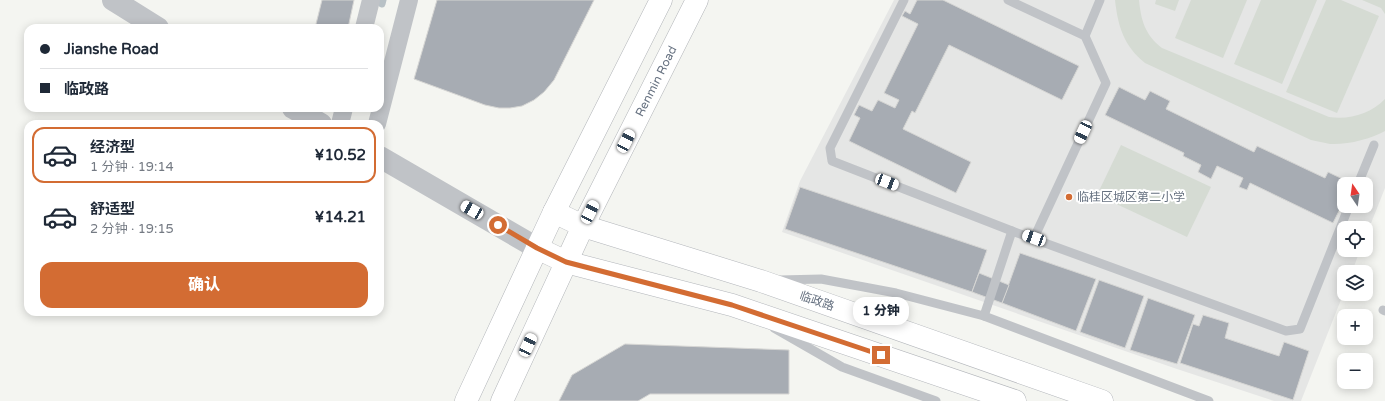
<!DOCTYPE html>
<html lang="zh">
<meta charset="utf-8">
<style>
:root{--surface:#fff;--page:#f2f2f3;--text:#1f2937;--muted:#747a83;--line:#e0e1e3;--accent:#d36c33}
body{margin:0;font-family:"Varela Round","Noto Sans SC",sans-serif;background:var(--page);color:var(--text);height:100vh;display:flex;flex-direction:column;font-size:15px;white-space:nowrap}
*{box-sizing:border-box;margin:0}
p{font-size:13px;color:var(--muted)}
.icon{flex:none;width:22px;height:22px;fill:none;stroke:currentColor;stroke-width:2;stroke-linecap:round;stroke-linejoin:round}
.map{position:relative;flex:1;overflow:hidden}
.sheet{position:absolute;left:24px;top:120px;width:360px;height:196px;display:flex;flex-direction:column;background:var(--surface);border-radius:12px;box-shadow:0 2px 10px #0003}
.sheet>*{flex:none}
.guide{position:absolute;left:24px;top:24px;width:360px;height:88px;border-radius:12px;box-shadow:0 2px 10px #0003;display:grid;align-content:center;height:88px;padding:0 16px;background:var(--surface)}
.needle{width:26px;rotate:347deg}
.tools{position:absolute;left:1337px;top:177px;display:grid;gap:8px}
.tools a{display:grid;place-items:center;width:36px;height:36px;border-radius:8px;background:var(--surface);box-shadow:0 2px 10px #0003;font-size:20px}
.end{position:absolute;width:18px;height:18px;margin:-9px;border:5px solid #d36c33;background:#fff;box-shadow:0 0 0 2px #fff}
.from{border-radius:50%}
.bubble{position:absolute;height:28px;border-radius:12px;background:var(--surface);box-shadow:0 2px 10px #0003;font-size:13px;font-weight:800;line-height:28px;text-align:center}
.car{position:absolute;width:12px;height:24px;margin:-12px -6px;border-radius:5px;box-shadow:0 0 3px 1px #0007;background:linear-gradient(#fff 24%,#345 0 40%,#fff 0 76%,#345 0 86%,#fff 0)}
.guide b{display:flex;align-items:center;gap:14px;height:38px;font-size:15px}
.guide b+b{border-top:1px solid var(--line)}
.guide i{width:10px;height:10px;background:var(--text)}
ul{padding:7px 0 0;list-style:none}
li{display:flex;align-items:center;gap:12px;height:56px;margin:0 8px 6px;padding:0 8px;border:2px solid transparent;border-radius:12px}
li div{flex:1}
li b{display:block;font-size:15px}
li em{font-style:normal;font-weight:800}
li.active{border-color:var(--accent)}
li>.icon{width:36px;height:36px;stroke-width:1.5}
.primary-button{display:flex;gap:8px;margin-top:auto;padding:8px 16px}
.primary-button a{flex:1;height:46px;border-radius:12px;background:var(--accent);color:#fff;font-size:16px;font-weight:800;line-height:46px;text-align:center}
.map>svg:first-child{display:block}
.built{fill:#e5e6e5;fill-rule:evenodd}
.green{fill:#d5dbd3}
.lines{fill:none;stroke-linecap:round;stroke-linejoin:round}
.stream{stroke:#b8c1c6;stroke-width:7}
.building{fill:#a7acb3;stroke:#d6d6d4}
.secondary-casing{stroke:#b3b6bb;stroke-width:23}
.primary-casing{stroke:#b2b5b9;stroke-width:23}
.service{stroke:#c0c3c7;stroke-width:9}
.minor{stroke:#c0c3c7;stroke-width:18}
.tertiary{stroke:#c0c3c7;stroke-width:22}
.secondary{stroke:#fff;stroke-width:22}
.primary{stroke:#fff;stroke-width:22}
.route{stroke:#d36c33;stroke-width:5}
.poi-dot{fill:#d36c33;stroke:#fff;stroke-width:1.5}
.labels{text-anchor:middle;stroke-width:4;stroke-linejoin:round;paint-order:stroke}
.street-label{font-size:12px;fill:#667180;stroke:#fff}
.poi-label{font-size:12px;fill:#667180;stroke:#fff;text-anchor:start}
</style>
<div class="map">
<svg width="1385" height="401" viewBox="0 0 1385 401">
<rect width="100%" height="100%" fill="#f4f5f1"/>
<path class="built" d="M894,0H1385V188L1366,236V228H1344V250H1360L1352,272H1344V292L1301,401H1274L1177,369L782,232L800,181ZM1344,184H1366V206H1344Z"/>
<g class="green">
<path d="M1115,0H1139C1141,20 1145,35 1162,48L1329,117C1350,120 1370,114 1385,99V131C1370,139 1348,145 1330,144C1324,143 1317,141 1311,140L1145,63C1124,46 1118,27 1115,0Z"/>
<path d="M1156,0H1179L1175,11L1155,4Z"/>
<path d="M1191,0H1247L1223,58L1175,38Z"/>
<path d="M1261,0H1317L1282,84L1234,64Z"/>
<path d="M1326,0H1341L1379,16L1337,113L1286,92Z"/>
<path d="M1362,0H1385V14L1381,8Z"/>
<path d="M1121,145L1211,187L1187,237L1097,195Z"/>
</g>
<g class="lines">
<path class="stream" d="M382,4L383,0"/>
</g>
<g class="building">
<path d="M322,0H354L348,28H315Z"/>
<path d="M437,0H594L554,80L544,92L534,100L522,106L510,108H499L485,105L414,79Z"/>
<path d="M917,0H943L1079,66L1062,100L949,45L915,113L912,111L903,129L971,162L956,193L849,141L860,118L854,115L859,105L872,111L878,100L895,108L899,100L884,93L918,24L902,16L905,11L910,14Z"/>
<path d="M1119,87L1145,100L1150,91L1170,101L1166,109L1254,152L1257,146L1325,178L1328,172L1353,184H1344V201L1333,223L1250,183L1247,190L1239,187L1243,178L1217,166L1211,179L1198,172L1201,165L1183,156L1184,153L1105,115Z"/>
<path d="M800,187L987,250L972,292L785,229Z"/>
<path d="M1020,253L1096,279L1076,331L1002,303Z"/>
<path d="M979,273L1009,285L1002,303L972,292Z"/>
<path d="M1099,280L1144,296L1125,348L1080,332Z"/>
<path d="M1148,298L1195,315L1177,364L1130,350Z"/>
<path d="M1203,315L1229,323L1225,338L1279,356L1284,342L1309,351L1293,400L1180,363L1193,324L1199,326Z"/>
<path d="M625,344L789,350V394H650L638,401H559L572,375Z"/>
</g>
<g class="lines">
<defs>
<g id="secondary">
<path d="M554,212L583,226L761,281L1102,401"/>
<path d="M537,248L566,262L732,305L1015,401"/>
</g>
<g id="primary">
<path d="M466,401L554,212L661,0"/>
<path id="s1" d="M502,401L583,226L697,0"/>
</g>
</defs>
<use href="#secondary" class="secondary-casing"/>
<use href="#primary" class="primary-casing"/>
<g class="service">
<path d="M904,0L830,148L832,161L1012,231"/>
<path d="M1008,0L1085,36L1106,83L1034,238"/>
<path d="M1085,36L1100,0"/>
<path d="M1358,184L1374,145"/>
<path d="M780,280L821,279L896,293L984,316L1209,401"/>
<path d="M1383,310L1385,311"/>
<path d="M984,316L1012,231L1286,331L1300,329L1349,206"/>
<path d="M774,328L842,367L936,401"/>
</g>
<g class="minor">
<path d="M364,28L371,0"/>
<path d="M340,124L344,108"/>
<path d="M377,124L409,0"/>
</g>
<g class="tertiary">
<path d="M113,0L158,28"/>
<path d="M293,108L321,124"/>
<path d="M380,157L537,248"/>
</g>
<use href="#secondary" class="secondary"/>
<use href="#primary" class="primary"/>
</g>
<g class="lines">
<path class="route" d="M498,225L537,248L566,262L732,305L881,355"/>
</g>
<circle class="poi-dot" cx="1069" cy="197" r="4"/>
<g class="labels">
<g class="street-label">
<text dy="4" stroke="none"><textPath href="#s1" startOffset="355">Renmin Road</textPath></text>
<text transform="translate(817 301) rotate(19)" y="4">临政路</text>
</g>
<g class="poi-label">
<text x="1077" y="201">临桂区城区第二小学</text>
</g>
</g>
</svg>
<div class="tools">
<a><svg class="needle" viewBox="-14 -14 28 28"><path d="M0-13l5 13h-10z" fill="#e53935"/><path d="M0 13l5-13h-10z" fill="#747a83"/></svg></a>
<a><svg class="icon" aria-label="locate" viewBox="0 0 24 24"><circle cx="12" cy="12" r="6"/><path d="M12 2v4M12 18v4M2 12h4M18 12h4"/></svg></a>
<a><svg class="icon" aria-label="layers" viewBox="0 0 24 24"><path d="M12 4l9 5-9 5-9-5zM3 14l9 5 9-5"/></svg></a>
<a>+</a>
<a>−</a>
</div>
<i class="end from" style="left:498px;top:225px"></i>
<i class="end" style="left:881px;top:355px"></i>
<div class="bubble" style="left:853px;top:297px;width:56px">1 分钟</div>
<i class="car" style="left:1083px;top:132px;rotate:205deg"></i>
<i class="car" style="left:626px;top:141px;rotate:27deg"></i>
<i class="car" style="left:887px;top:182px;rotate:111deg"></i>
<i class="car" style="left:472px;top:210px;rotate:300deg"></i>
<i class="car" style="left:590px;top:212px;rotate:27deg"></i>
<i class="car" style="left:1034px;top:238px;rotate:290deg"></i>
<i class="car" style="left:528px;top:345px;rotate:25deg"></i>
<div class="guide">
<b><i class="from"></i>Jianshe Road</b>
<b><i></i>临政路</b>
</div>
<section class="sheet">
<ul>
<li class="active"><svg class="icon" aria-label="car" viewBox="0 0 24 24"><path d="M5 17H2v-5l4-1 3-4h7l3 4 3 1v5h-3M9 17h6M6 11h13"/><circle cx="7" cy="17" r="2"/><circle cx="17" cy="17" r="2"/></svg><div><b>经济型</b><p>1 分钟 · 19:14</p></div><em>¥10.52</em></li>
<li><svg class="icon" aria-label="car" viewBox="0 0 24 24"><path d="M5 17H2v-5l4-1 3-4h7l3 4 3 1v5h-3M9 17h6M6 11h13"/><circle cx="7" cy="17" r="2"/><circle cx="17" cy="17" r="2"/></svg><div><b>舒适型</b><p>2 分钟 · 19:15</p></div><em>¥14.21</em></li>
</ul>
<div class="primary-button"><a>确认</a></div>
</section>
</div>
